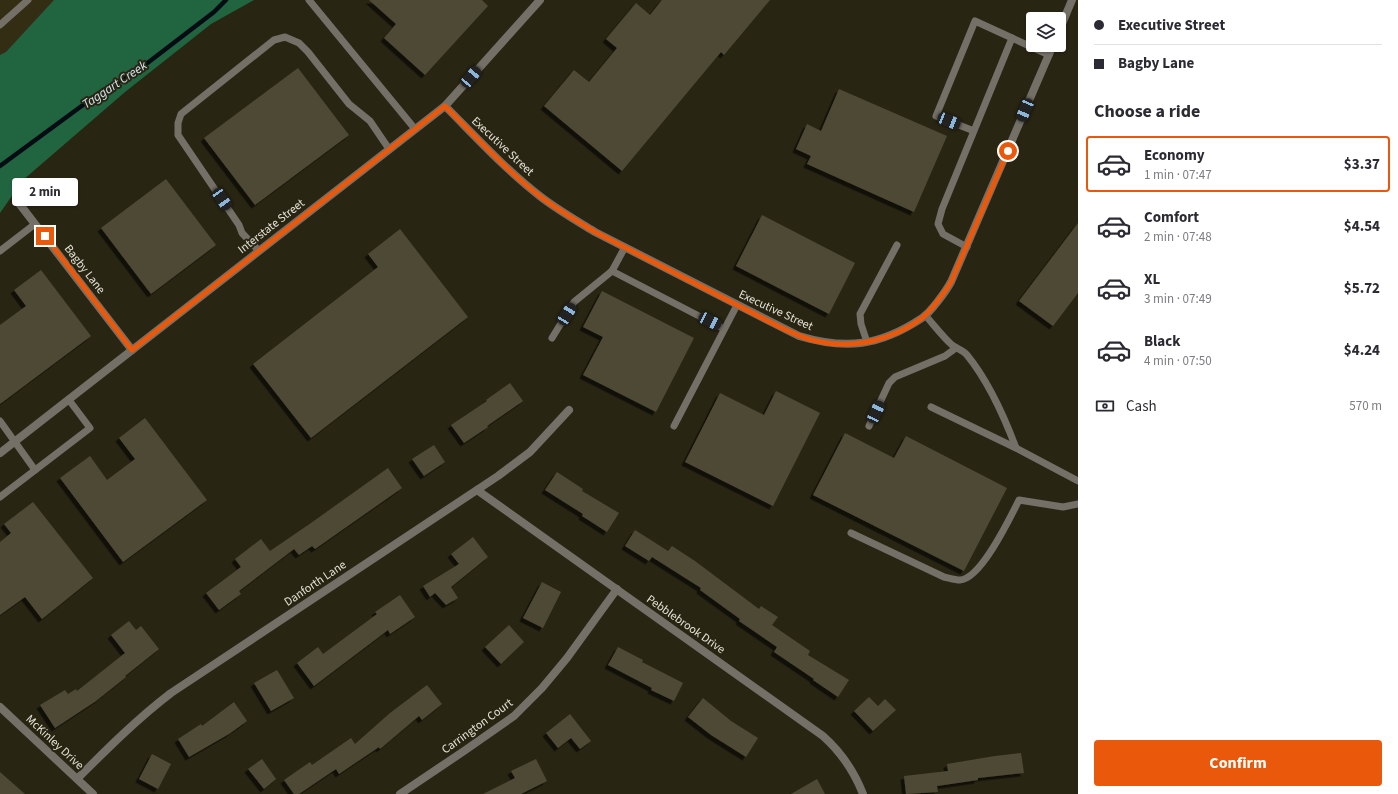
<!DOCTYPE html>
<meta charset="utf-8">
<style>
:root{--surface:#fff;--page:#f2f2f3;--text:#2b2b33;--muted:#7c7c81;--line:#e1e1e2;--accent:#ea580c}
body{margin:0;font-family:"Source Sans 3",sans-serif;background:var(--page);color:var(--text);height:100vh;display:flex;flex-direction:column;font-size:15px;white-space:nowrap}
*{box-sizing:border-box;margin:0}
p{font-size:13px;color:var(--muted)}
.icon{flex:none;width:22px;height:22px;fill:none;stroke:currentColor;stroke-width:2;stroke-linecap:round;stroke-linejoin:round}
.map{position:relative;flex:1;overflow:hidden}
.details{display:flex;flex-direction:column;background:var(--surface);width:320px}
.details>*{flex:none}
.hud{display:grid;align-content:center;height:88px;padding:0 16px;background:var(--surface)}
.tools{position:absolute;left:1026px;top:12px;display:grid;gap:8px}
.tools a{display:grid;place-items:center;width:40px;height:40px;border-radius:4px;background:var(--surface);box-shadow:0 1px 3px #0004;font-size:20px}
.end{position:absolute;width:18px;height:18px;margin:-9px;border:5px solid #ea580c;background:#fff;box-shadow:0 0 0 2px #fff}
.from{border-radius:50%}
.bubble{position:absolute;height:28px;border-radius:4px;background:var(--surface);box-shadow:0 1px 3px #0004;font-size:13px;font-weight:700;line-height:28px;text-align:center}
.car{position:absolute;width:12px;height:24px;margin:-12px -6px;border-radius:5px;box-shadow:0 0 3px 1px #0007;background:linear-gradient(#222 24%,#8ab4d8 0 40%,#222 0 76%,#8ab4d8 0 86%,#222 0)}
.hud b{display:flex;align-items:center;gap:14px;height:38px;font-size:15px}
.hud b+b{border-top:1px solid var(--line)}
.hud i{width:10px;height:10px;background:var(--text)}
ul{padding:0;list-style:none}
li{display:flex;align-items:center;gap:12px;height:56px;margin:0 8px 6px;padding:0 8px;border:2px solid transparent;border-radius:4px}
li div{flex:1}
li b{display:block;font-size:15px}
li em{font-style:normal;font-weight:700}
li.selected{border-color:var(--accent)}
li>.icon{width:36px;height:36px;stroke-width:1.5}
h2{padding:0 16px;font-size:18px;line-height:48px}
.pay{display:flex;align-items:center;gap:10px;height:44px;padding:0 16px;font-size:15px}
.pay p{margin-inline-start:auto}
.cta{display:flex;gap:8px;margin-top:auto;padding:8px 16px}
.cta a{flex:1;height:46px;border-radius:4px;background:var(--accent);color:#fff;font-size:16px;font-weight:700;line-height:46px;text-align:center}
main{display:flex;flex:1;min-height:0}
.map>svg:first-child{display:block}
.built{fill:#332d14}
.forest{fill:#216540}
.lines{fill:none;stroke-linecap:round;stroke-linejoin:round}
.stream{stroke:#030c13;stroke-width:4.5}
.building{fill:#4e4936;filter:url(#shadow)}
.lane{stroke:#747067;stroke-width:7}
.street{stroke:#747067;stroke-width:8}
.route{stroke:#ea580c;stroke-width:5}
.labels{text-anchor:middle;stroke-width:4;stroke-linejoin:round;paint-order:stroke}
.street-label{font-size:12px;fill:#e5e3d7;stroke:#292513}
.water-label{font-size:13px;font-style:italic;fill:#d1e6f3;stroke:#292513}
</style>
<main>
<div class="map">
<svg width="1078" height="794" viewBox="0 0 1078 794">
<defs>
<filter id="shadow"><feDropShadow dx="-3.5" dy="3.5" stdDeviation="0" flood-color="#0009"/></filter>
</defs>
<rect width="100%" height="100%" fill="#292513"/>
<path class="built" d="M0,0H128L0,113Z"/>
<path class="forest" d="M54,0H254L211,24L125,92L23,180L0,213V55L6,52Z"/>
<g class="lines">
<path class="stream" d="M0,166L102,91L137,71L214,12L226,0"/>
</g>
<g class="building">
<path d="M369,0H482L488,6L425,75L384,38L396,24Z"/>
<path d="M662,0H770L724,55L721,52L622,171L544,106L574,70L589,82L617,48L606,39L636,3L650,15Z"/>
<path d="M298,68L349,135L255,205L204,138Z"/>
<path d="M839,89L947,136L914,212L807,164L811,156L796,149L807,124L821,131Z"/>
<path d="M166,179L216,245L151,294L101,228Z"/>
<path d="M762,215L855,263L829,314L736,266Z"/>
<path d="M1078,223V293L1053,326L1019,301Z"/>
<path d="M400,229L468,317L311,438L253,364L378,267L368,254Z"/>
<path d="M41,270L91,336L0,404V325L26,306L14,290Z"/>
<path d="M602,291L694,338L656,412L583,375L603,337L583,327Z"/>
<path d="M510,383L523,401L487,426L488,427L464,443L451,425L487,401L486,400Z"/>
<path d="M776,391L820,413L773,506L685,462L720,393L764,415Z"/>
<path d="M145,418L207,500L123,562L60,478L90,456L107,480L135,459L119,438Z"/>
<path d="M845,433L894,458L906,436L1007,488L964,571L813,495Z"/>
<path d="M434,445L445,462L424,476L412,459Z"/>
<path d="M388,468L402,488L315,549L312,546L299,555L294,549L239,591L241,594L219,610L206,593L241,567L235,559L261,539L270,551L311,523Z"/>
<path d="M557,472L583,489L582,491L619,513L607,532L582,516L583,514L545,490Z"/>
<path d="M33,502L93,578L42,619L25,597L0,615V542L11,533L4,524Z"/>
<path d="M635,530L668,551L672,546L695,561L759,609L761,606L778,617L772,625L810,651L808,655L849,680L838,697L813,680L814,679L774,652L777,647L739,621L740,619L700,590L701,588L652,557L649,561L625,546Z"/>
<path d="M473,537L488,557L451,587L458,598L446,605L435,593L430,597L423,586L459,564L451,554Z"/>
<path d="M542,582L561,592L543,628L523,618Z"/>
<path d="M400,595L415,617L390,634L388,630L314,686L297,663L318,647L323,654L377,614L375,612Z"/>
<path d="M129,621L136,630L141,626L159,649L125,676L126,677L96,701L55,728L40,705L65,690L68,694L76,689L77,691L125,653L111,635Z"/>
<path d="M509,625L524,642L501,664L485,647Z"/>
<path d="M618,647L643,660L642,662L683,683L674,701L651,690L652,688L608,665Z"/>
<path d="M277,670L294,698L271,711L254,683Z"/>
<path d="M427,685L442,704L422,720L419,716L380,749L379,747L339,774L336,769L299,794H294L284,780L310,762L312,765L351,738L355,744L390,713Z"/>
<path d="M869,697L878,706L885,699L896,710L873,731L854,711Z"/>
<path d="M703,698L731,721L758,738L746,757L711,735L688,717Z"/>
<path d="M234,702L247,721L229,734L189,757L178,739L201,724L202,726Z"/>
<path d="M570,714L591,741L580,749L571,738L558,748L546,733Z"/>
<path d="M1021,753L1024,773L978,778V780L937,786L938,792L906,794L904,776L948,771L947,764L995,756Z"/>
<path d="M152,754L171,764L158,789L139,779Z"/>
<path d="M262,759L276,779L264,789L248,769Z"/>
<path d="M536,759L547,781L521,794H483L515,778L511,771Z"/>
<path d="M0,772L25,794H0Z"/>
<path d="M817,779L825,794H791Z"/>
</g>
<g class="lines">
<g class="lane">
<path d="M309,0L415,129"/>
<path d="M0,25L28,0"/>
<path d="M1012,38L1049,55"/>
<path d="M625,247L612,271L724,329"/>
<path d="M967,247L943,234L938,224L942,209L1012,38L975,21L936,116L974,131"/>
<path d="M0,251L35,224"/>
<path d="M259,251L242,233L239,225L178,135V123L181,114L274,40L285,37L299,43L308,52L349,104L370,121L389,149"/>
<path d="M925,315C934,325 942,336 952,345C957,349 963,350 967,355C989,382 1004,416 1016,448L1078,481"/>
<path d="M552,338L574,302L612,271"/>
<path d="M867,342L861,324L860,314L897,245"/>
<path d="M931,407L1016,448"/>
<path d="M0,421L35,470"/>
<path d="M674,426L737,305"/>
<path d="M869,426L889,383L895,377L945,356L956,348"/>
<path d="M0,497L90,428L69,400"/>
<path d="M851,533L944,577C949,578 955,580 960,580C981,579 1010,518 1019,500L1063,507L1078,504"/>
</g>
<g class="street">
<path d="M1059,31L1072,0"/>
<path d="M445,106C476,137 506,170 541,197C558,210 577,221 595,232L799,336C846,350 880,346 922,318C931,312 946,291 951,282L1053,45"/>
<path d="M18,202L132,350"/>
<path d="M0,453L445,106L540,0"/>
<path d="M477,490L823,736C842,753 854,771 863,794"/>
<path d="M0,707L93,794"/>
<path d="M77,779C107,749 137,719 171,693L498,476L530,452L569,410"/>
<path d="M400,794L464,751L514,716L542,688L567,658L617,589"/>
</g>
</g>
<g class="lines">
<path class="route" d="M45,236L132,350L445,106C476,137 506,170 541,197C558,210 577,221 595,232L770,322C786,330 803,339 821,342C856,349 894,339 922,318C931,311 945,292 951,282L1008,151"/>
</g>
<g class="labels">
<g class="street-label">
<text transform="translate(503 146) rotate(43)" y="4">Executive Street</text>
<text transform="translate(271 226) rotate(-38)" y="4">Interstate Street</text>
<text transform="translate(85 269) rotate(52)" y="4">Bagby Lane</text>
<text transform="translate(776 310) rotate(25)" y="4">Executive Street</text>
<text transform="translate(315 583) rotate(-34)" y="4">Danforth Lane</text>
<text transform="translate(686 624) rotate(35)" y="4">Pebblebrook Drive</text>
<text transform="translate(477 726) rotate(-36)" y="4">Carrington Court</text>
<text transform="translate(55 742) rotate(43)" y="4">McKinley Drive</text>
</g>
<g class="water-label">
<text transform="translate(114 84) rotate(-34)" y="5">Taggart Creek</text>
</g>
</g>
</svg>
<div class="tools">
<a><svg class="icon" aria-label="layers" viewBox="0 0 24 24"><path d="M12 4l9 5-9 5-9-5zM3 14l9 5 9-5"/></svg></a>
</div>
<i class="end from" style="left:1008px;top:151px"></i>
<i class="end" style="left:45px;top:236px"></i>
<div class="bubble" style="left:12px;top:178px;width:66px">2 min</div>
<i class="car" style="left:471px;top:77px;rotate:40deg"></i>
<i class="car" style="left:1025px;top:110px;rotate:203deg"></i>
<i class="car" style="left:949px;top:121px;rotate:112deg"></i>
<i class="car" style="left:222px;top:199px;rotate:146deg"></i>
<i class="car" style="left:567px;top:314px;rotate:32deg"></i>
<i class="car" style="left:710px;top:321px;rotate:117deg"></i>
<i class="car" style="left:876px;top:412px;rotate:25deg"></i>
</div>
<section class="details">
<div class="hud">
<b><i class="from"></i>Executive Street</b>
<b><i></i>Bagby Lane</b>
</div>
<h2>Choose a ride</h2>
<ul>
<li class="selected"><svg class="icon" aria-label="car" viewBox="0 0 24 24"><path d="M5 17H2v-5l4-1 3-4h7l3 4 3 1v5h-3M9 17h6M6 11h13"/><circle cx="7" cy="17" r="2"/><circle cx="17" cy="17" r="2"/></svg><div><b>Economy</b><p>1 min · 07:47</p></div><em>$3.37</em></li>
<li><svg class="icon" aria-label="car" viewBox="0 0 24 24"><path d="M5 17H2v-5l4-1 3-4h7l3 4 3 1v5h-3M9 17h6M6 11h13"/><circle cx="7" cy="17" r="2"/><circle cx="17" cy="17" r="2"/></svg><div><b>Comfort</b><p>2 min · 07:48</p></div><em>$4.54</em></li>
<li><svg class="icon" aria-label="car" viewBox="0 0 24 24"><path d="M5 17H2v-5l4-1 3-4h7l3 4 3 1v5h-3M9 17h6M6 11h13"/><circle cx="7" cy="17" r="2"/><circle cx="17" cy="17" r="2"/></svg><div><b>XL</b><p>3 min · 07:49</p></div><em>$5.72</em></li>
<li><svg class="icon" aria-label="car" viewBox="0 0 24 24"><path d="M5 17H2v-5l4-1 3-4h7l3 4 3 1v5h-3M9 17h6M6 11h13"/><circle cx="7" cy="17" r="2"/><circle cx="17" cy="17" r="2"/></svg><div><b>Black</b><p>4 min · 07:50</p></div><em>$4.24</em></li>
</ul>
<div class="pay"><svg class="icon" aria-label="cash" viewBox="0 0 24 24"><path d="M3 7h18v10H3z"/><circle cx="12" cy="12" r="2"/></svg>Cash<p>570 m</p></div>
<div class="cta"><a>Confirm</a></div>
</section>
</main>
